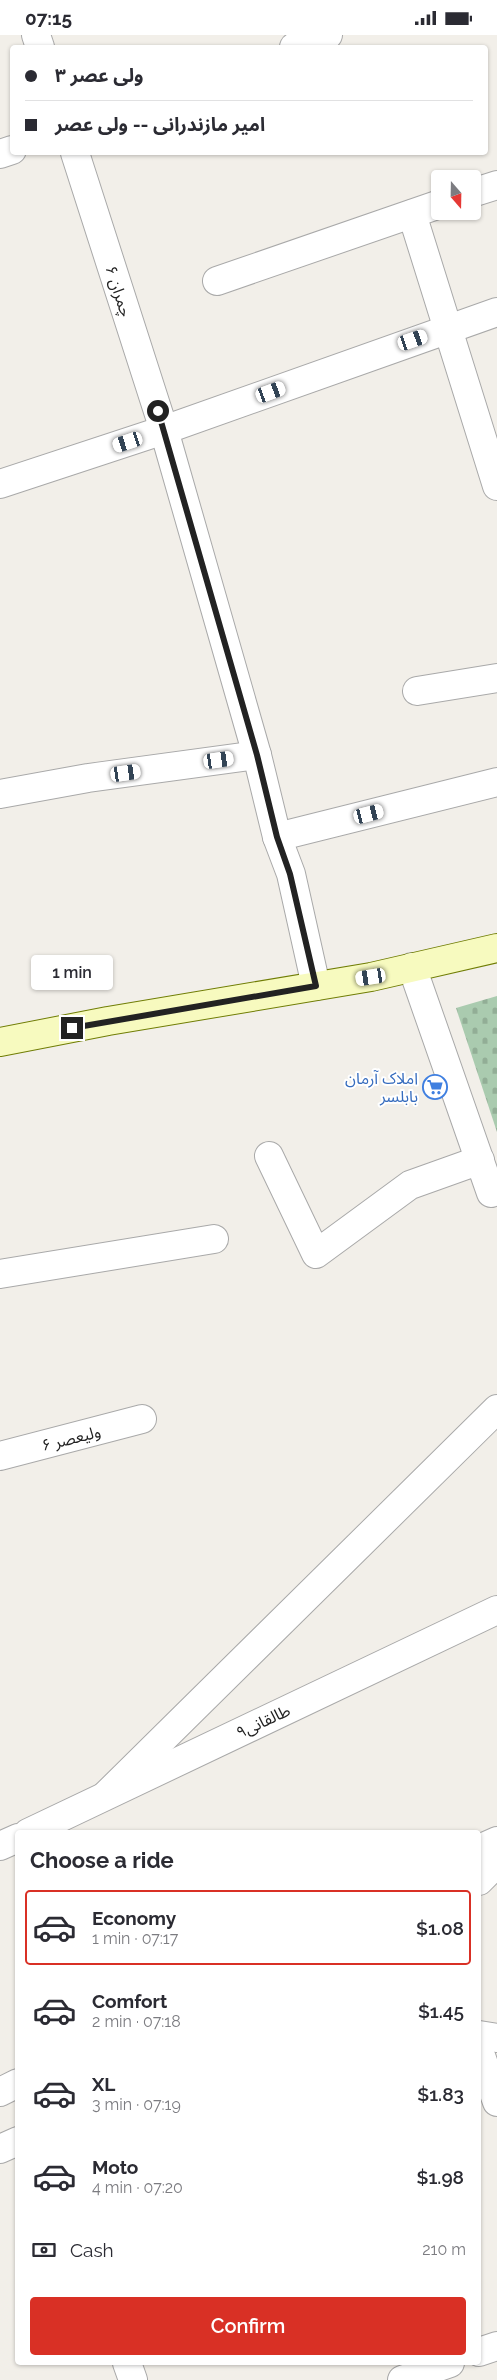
<!DOCTYPE html>
<meta charset="utf-8">
<style>
:root{--surface:#fff;--page:#f7f7f7;--text:#2b2b33;--muted:#7c7c81;--line:#e1e1e2;--accent:#d93025}
body{margin:0;font-family:Raleway,"Noto Sans Arabic",sans-serif;background:var(--page);color:var(--text);height:100vh;display:flex;flex-direction:column;font-size:19px;white-space:nowrap}
*{box-sizing:border-box;margin:0}
p{font-size:16px;color:var(--muted)}
.icon{flex:none;width:28px;height:28px;fill:none;stroke:currentColor;stroke-width:2;stroke-linecap:round;stroke-linejoin:round}
.map{position:relative;flex:1;overflow:hidden}
.panel{position:absolute;left:15px;top:1795px;width:466px;height:535px;display:flex;flex-direction:column;background:var(--surface);border-radius:5px;box-shadow:0 1px 4px #0004}
.panel>*{flex:none}
.top-card{position:absolute;left:10px;top:10px;width:478px;height:110px;border-radius:5px;box-shadow:0 1px 4px #0004;display:grid;align-content:center;height:110px;padding:0 15px;background:var(--surface)}
.needle{width:32px;rotate:160deg}
.controls{position:absolute;left:431px;top:135px;display:grid;gap:10px}
.controls a{display:grid;place-items:center;width:50px;height:50px;border-radius:5px;background:var(--surface);box-shadow:0 1px 4px #0004;font-size:25px}
.end{position:absolute;width:22px;height:22px;margin:-11px;border:6px solid #222;background:#fff;box-shadow:0 0 0 2px #fff}
.from{border-radius:50%}
.bubble{position:absolute;height:35px;border-radius:5px;background:var(--surface);box-shadow:0 1px 4px #0004;font-size:16px;font-weight:600;line-height:35px;text-align:center}
.car{position:absolute;width:15px;height:30px;margin:-15px -8px;border-radius:6px;box-shadow:0 0 4px 1px #0007;background:linear-gradient(#fff 24%,#345 0 40%,#fff 0 76%,#345 0 86%,#fff 0)}
.top-card b{display:flex;align-items:center;gap:18px;height:48px;font-size:19px}
.top-card b+b{border-top:1px solid var(--line)}
.top-card i{width:12px;height:12px;background:var(--text)}
ul{padding:0;list-style:none}
li{display:flex;align-items:center;gap:15px;height:75px;margin:0 10px 8px;padding:0 5px;border:2px solid transparent;border-radius:5px}
li div{flex:1}
li b{display:block;font-size:19px}
li em{font-style:normal;font-weight:600}
li.current{border-color:var(--accent)}
li>.icon{width:45px;height:45px;stroke-width:1.5}
h2{padding:0 15px;font-size:22px;line-height:60px}
.pay{display:flex;align-items:center;gap:12px;height:55px;padding:0 15px;font-size:19px}
.pay p{margin-inline-start:auto}
.button{display:flex;gap:10px;margin-top:auto;padding:10px 15px}
.button a{flex:1;height:58px;border-radius:5px;background:var(--accent);color:#fff;font-size:20px;font-weight:600;line-height:58px;text-align:center}
.status{display:flex;justify-content:space-between;align-items:center;height:35px;padding:0 25px;background:var(--surface);direction:ltr}
.status svg{height:14px;fill:currentColor}
.map>svg:first-child{display:block}
.cemetery{fill:url(#cemetery-stones)}
.lines{fill:none;stroke-linecap:round;stroke-linejoin:round}
.street-casing{stroke:#a9a9a9;stroke-width:30}
.secondary-casing{stroke:#707d05;stroke-width:30}
.street{stroke:#fff;stroke-width:28}
.secondary{stroke:#f7fabf;stroke-width:28}
.route{stroke:#222;stroke-width:6}
.labels{text-anchor:middle;stroke-width:4;stroke-linejoin:round;paint-order:stroke}
.street-label{font-size:16px;fill:#222;stroke:#fff}
.shop-label{font-size:16px;fill:#366cbe;stroke:#fff;text-anchor:end}
</style>
<div class="status"><b>07:15</b><svg viewBox="0 0 49 12"><path d="M0 12V9h3v3zM5 12V6h3v6zM10 12V3h3v9zM15 12V0h3v12zM26 1h20v11H26zM47 4h2v5h-2z"/></svg></div>
<div class="map">
<svg width="497" height="2345" viewBox="0 0 497 2345">
<defs>
<pattern id="cemetery-stones" width="16" height="16" patternUnits="userSpaceOnUse" patternTransform="scale(1.25)"><rect width="16" height="16" fill="#aacbaf"/><path d="M2 7V4a2 2 0 0 1 4 0v3zM10 15v-3a2 2 0 0 1 4 0v3z" fill="#92ae96"/></pattern>
</defs>
<rect width="100%" height="100%" fill="#f2efe9"/>
<path class="cemetery" d="M497,961V1097L456,973Z"/>
<g class="lines">
<defs>
<g id="street">
<path d="M36,0L40,12"/>
<path d="M294,12L328,0"/>
<path d="M75,118L164,395L257,720L277,802L291,839L316,951"/>
<path d="M0,119L12,115"/>
<path d="M472,158L497,150"/>
<path d="M412,179L497,451"/>
<path d="M217,246L440,169"/>
<path d="M0,449L164,395L497,277"/>
<path d="M417,656L497,643"/>
<path d="M0,759L88,743L257,720"/>
<path d="M277,802L497,747"/>
<path d="M412,932L491,1158"/>
<path d="M269,1121L316,1219L410,1150L480,1125"/>
<path d="M0,1239L214,1204"/>
<path d="M0,1421L142,1384"/>
<path d="M106,1760L497,1374"/>
<path d="M28,1798L497,1575"/>
<path d="M0,1811L18,1803"/>
<path d="M479,1814L497,1806"/>
<path d="M479,1846L497,1828"/>
<path d="M479,2000L497,2003"/>
<path d="M479,2015L497,2067"/>
<path d="M0,2057L18,2048"/>
<path d="M0,2114L18,2106"/>
<path d="M479,2317L497,2311"/>
<path d="M127,2328L133,2345"/>
<path d="M402,2345L450,2328"/>
</g>
<path id="secondary" d="M0,1007L108,986L371,942L497,913"/>
</defs>
<use href="#street" class="street-casing"/>
<use href="#secondary" class="secondary-casing"/>
<use href="#street" class="street"/>
<use href="#secondary" class="secondary"/>
</g>
<g class="lines">
<path class="route" d="M72,993L316,951L290,839L277,802L257,720L158,376"/>
</g>
<defs>
<symbol id="supermarket-ring" viewBox="-11 -11 22 22"><circle r="9.5" fill="#fff" stroke="#3f7fe0" stroke-width="1.5"/><path d="M-6-5.5h2.5l.6 2H6L4.5 2H-2.5L-4.4-4H-6ZM-1.5 3.2a1.3 1.3 0 1 0 .1 0ZM3 3.2a1.3 1.3 0 1 0 .1 0Z" fill="#3f7fe0"/></symbol>
</defs>
<g fill-rule="evenodd">
<use href="#supermarket-ring" x="421" y="1038" width="28" height="28"/>
</g>
<g class="labels">
<g class="street-label">
<text transform="translate(119 256) rotate(72)" y="6">چمران ۶</text>
<text transform="translate(71 1403) rotate(-14)" y="6">ولیعصر ۶</text>
<text transform="translate(263 1686) rotate(-25)" y="6">طالقانی۹</text>
</g>
<g class="shop-label">
<text x="418" y="1049">املاک آرمان<tspan x="418" dy="18">بابلسر</tspan></text>
</g>
</g>
</svg>
<div class="controls">
<a><svg class="needle" viewBox="-14 -14 28 28"><path d="M0-13l5 13h-10z" fill="#e53935"/><path d="M0 13l5-13h-10z" fill="#7c7c81"/></svg></a>
</div>
<i class="end from" style="left:158px;top:376px"></i>
<i class="end" style="left:72px;top:993px"></i>
<div class="bubble" style="left:31px;top:920px;width:82px">1 min</div>
<i class="car" style="left:413px;top:305px;rotate:71deg"></i>
<i class="car" style="left:271px;top:357px;rotate:70deg"></i>
<i class="car" style="left:128px;top:407px;rotate:252deg"></i>
<i class="car" style="left:219px;top:725px;rotate:82deg"></i>
<i class="car" style="left:126px;top:738px;rotate:82deg"></i>
<i class="car" style="left:369px;top:779px;rotate:76deg"></i>
<i class="car" style="left:371px;top:942px;rotate:261deg"></i>
<div class="top-card">
<b><i class="from"></i>ولی عصر ۳</b>
<b><i></i>امیر مازندرانی -- ولی عصر</b>
</div>
<section class="panel">
<h2>Choose a ride</h2>
<ul>
<li class="current"><svg class="icon" aria-label="car" viewBox="0 0 24 24"><path d="M5 17H2v-5l4-1 3-4h7l3 4 3 1v5h-3M9 17h6M6 11h13"/><circle cx="7" cy="17" r="2"/><circle cx="17" cy="17" r="2"/></svg><div><b>Economy</b><p>1 min · 07:17</p></div><em>$1.08</em></li>
<li><svg class="icon" aria-label="car" viewBox="0 0 24 24"><path d="M5 17H2v-5l4-1 3-4h7l3 4 3 1v5h-3M9 17h6M6 11h13"/><circle cx="7" cy="17" r="2"/><circle cx="17" cy="17" r="2"/></svg><div><b>Comfort</b><p>2 min · 07:18</p></div><em>$1.45</em></li>
<li><svg class="icon" aria-label="car" viewBox="0 0 24 24"><path d="M5 17H2v-5l4-1 3-4h7l3 4 3 1v5h-3M9 17h6M6 11h13"/><circle cx="7" cy="17" r="2"/><circle cx="17" cy="17" r="2"/></svg><div><b>XL</b><p>3 min · 07:19</p></div><em>$1.83</em></li>
<li><svg class="icon" aria-label="car" viewBox="0 0 24 24"><path d="M5 17H2v-5l4-1 3-4h7l3 4 3 1v5h-3M9 17h6M6 11h13"/><circle cx="7" cy="17" r="2"/><circle cx="17" cy="17" r="2"/></svg><div><b>Moto</b><p>4 min · 07:20</p></div><em>$1.98</em></li>
</ul>
<div class="pay"><svg class="icon" aria-label="cash" viewBox="0 0 24 24"><path d="M3 7h18v10H3z"/><circle cx="12" cy="12" r="2"/></svg>Cash<p>210 m</p></div>
<div class="button"><a>Confirm</a></div>
</section>
</div>
